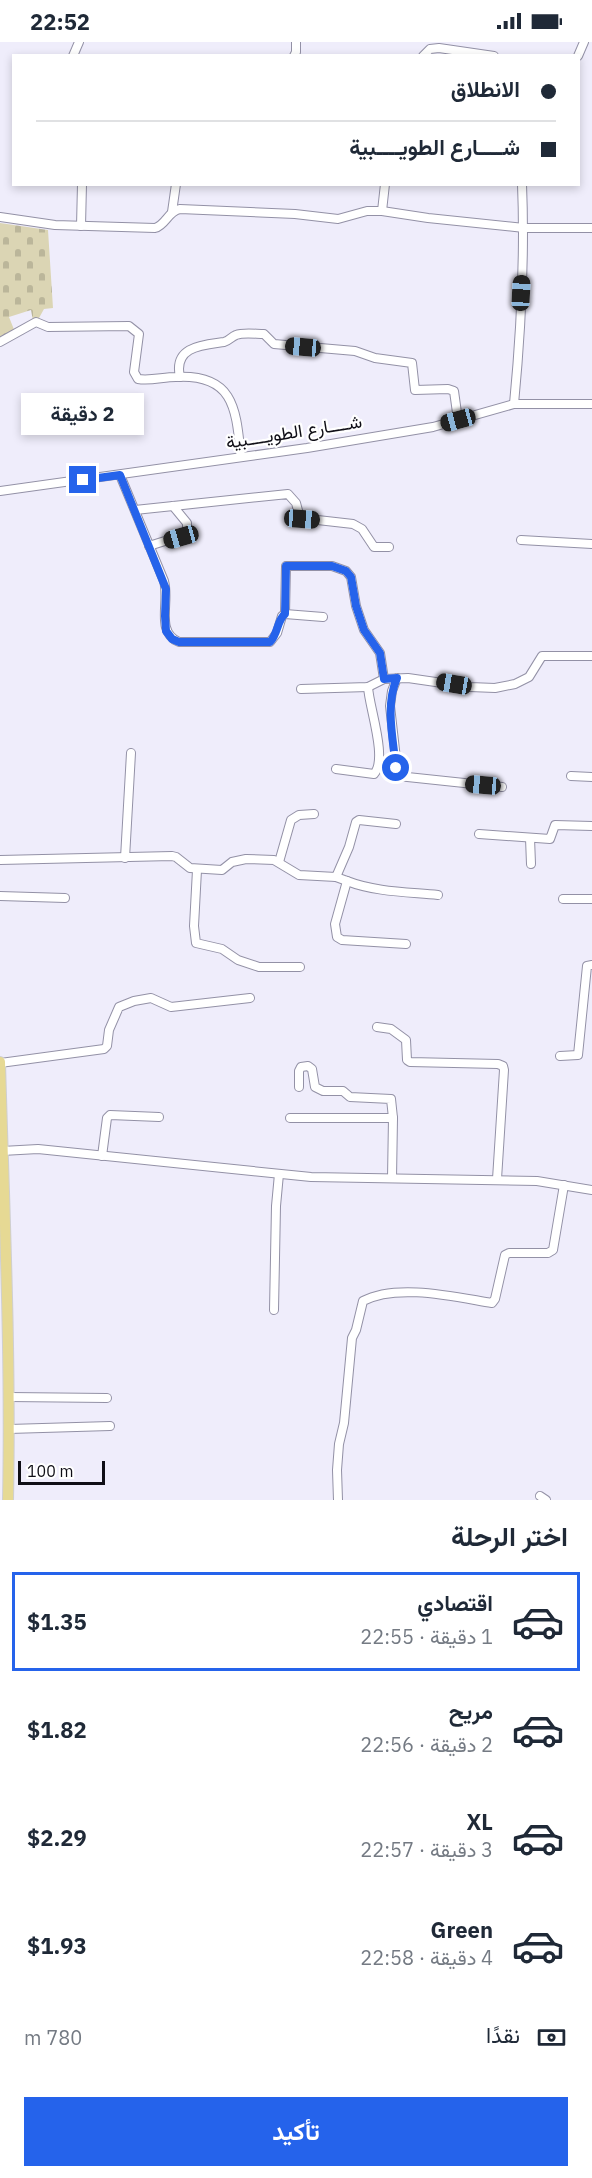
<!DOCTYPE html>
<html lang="ar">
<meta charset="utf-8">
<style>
:root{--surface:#fff;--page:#f6f6f7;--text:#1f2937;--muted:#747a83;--line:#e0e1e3;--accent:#2563eb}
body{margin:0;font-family:"IBM Plex Sans",Vazirmatn,sans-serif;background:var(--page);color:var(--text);direction:rtl;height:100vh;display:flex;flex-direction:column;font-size:22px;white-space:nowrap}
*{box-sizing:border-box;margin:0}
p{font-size:20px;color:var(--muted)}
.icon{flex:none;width:33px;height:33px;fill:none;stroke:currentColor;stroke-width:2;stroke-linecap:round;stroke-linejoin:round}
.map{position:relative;height:1458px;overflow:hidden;direction:ltr}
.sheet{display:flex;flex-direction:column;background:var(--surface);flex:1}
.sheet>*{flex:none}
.guide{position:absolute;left:12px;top:12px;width:568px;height:132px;border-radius:0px;box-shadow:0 3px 9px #0003;direction:rtl;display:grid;align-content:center;height:132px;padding:0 24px;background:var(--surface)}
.scale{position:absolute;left:18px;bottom:15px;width:87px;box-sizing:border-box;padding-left:6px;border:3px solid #0f0e16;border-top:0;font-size:16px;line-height:21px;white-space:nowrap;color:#0f0e16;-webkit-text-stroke:4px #fff;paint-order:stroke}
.end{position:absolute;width:27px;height:27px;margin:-14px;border:8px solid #2563eb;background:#fff;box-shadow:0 0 0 3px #fff}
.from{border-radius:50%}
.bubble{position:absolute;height:42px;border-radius:0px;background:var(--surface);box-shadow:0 3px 9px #0003;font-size:20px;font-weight:700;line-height:42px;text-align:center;direction:rtl}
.car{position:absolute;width:18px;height:36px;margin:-18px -9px;border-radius:8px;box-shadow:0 0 4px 2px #0007;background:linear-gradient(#222 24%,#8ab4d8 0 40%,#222 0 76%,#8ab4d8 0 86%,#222 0)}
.guide b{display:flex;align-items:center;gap:21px;height:57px;font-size:22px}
.guide b+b{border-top:2px solid var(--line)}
.guide i{width:15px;height:15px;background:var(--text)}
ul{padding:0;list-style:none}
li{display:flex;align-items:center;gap:18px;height:99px;margin:0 12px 9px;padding:0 12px;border:3px solid transparent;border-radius:0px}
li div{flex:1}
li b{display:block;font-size:22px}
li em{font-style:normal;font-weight:700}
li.on{border-color:var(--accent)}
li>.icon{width:54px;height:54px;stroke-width:1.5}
h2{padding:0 24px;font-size:27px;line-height:72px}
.pay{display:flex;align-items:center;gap:15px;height:66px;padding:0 24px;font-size:22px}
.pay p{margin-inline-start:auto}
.cta{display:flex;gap:12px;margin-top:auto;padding:12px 24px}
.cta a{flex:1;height:69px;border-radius:0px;background:var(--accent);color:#fff;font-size:24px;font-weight:700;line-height:69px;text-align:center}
.status{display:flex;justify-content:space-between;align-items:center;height:42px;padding:0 30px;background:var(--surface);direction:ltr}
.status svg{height:16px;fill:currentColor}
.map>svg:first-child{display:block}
.cemetery{fill:url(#cemetery-stones)}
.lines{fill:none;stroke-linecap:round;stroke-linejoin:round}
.minor-casing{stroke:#9391a6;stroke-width:10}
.major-casing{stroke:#cfcfd0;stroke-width:12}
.minor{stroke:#fff;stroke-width:8}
.major{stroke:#e6d994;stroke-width:10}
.route{stroke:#2563eb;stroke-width:8}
.labels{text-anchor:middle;stroke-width:4.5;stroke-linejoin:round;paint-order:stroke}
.street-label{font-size:18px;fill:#0f0e16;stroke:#fff}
</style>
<div class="status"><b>22:52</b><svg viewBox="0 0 49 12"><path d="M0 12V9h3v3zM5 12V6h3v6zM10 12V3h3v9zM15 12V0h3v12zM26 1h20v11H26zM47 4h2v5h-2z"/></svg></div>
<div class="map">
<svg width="592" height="1458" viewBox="0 0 592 1458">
<defs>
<pattern id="cemetery-stones" width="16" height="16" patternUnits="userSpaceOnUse" patternTransform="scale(1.5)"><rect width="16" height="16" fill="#dbd5b4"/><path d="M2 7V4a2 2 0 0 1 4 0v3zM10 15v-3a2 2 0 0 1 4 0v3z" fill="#bbb69a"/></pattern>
</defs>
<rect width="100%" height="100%" fill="#efedfb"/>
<path class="cemetery" d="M0,181L48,188L53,266L44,267L39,276L33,279L31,268L9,275L15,290L0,298Z"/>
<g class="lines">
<defs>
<g id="minor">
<path d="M73,14L79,0"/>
<path d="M294,14L296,10V0"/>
<path d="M423,14L430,7L439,6L494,14"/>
<path d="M578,14L584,0"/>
<path d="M382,169L385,142"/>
<path d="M172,170L176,142"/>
<path d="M0,175L55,183L155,186C166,183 168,169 180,167L295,172L338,177L367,169H382L428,176L524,186H592"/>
<path d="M81,184L82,142"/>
<path d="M0,300L36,280L48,285L129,284L139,292L134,330L138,337C151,339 163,335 176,335C235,332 236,368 241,415"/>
<path d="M180,335C173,304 203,303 224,300C229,299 231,295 236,293C243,290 256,292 264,292L274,302L355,309L375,316L412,321L415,348L448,347L454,349L458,378"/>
<path d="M514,362C521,289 525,215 522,142"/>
<path d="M120,433L164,539C170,560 155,590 179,600H270L277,591L282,574L285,572L323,575"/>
<path d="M0,449L307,406L433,385L514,362H592"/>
<path d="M135,468L288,452L296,461L300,476L353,482L362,487L374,505H389"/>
<path d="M521,498L592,502"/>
<path d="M149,504L187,492V481L173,464"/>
<path d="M285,572L286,524H332L346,529L351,535L356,564L364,588L380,611L384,637"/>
<path d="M397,636L392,649L390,664L398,734L502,745"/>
<path d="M301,647L368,645L384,637L408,636L470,645L495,646L515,642L529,635L542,614H592"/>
<path d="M336,727L374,732C388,717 369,665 368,645"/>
<path d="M571,734L592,735"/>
<path d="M479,792L550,797L555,783L592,784"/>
<path d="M530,796L531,822"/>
<path d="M125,816L131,711"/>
<path d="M0,818L172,814L176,815L190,826L222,828L232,820L246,817L274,818L299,833L336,835L349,805L356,780L359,778L396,782"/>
<path d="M279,820L291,778L299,773L314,772"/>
<path d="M197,828L194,884L196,901L222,907L238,918L259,925H300"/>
<path d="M336,835L347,839L335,882L337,895L342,898L406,902"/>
<path d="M347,839C375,850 408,850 438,853"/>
<path d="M0,854L65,856"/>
<path d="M563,857H592"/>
<path d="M377,985L391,987L406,998L407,1018L410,1020L498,1022L503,1024L504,1028L497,1137"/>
<path d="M560,1014L578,1013L587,924L592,923"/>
<path d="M0,1021L104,1007L107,1004L109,988L119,965L134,959L151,956L171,965L250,956"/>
<path d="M299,1045V1029L301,1025L308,1024L312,1027L315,1045L323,1049H343L350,1055L391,1057L393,1076"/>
<path d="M290,1076H393L392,1136"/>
<path d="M2,1109L38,1107L311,1135L537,1139L592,1148"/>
<path d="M102,1114L107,1076L110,1073L159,1075"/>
<path d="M274,1268L276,1164L279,1132"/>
<path d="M9,1355L107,1356"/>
<path d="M9,1387L110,1384"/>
<path d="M540,1454L546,1458"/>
<path d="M338,1458L337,1428L339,1402L344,1381L352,1296L356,1288L363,1259C397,1241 455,1255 492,1261L495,1257L505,1213L509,1211H548L553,1208L564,1143"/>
</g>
<path id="major" d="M0,1020C4,1166 11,1312 8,1458"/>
</defs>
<use href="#minor" class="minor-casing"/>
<use href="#major" class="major-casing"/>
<use href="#minor" class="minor"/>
<use href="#major" class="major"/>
</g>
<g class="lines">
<path class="route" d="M83,438L120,433L166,547L165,574L166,589L172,597L179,600H270C278,592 277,578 285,572L286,524H332L346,529L351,535L356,564L364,588L380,611L384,637L397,636C385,664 393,696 396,726"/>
</g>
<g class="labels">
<g class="street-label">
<text transform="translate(294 390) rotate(-9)" y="6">شــــارع الطويــــبية</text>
</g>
</g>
</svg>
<div class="scale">100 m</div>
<i class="end from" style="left:396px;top:726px"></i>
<i class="end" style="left:83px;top:438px"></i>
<div class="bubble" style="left:21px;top:351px;width:123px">2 دقيقة</div>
<i class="car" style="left:521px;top:251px;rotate:3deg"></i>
<i class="car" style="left:303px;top:305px;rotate:275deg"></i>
<i class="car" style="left:458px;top:378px;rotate:255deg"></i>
<i class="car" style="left:302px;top:477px;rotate:94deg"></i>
<i class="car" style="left:181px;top:495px;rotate:254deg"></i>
<i class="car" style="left:454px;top:642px;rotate:280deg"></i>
<i class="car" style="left:483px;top:743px;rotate:275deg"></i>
<div class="guide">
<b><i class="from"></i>الانطلاق</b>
<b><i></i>شــــارع الطويــــبية</b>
</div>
</div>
<section class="sheet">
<h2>اختر الرحلة</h2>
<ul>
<li class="on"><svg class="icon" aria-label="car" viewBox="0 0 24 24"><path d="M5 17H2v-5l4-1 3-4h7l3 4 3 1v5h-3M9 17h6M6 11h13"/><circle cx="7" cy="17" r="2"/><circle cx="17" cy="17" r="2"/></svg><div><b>اقتصادي</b><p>1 دقيقة · 22:55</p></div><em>$1.35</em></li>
<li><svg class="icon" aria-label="car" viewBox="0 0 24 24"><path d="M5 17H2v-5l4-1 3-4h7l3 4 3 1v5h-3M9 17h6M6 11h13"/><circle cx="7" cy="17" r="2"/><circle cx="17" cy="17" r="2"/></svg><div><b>مريح</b><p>2 دقيقة · 22:56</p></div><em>$1.82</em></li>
<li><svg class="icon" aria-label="car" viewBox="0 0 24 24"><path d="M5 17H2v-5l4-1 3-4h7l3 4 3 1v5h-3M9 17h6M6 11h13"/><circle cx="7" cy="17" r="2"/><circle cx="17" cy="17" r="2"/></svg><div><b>XL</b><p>3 دقيقة · 22:57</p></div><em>$2.29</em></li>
<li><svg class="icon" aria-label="car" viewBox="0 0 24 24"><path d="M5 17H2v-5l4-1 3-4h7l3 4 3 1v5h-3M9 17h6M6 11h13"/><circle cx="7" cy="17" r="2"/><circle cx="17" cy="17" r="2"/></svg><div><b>Green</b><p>4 دقيقة · 22:58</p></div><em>$1.93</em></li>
</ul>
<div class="pay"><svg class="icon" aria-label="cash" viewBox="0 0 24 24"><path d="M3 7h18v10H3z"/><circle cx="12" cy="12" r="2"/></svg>نقدًا<p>780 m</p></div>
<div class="cta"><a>تأكيد</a></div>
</section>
